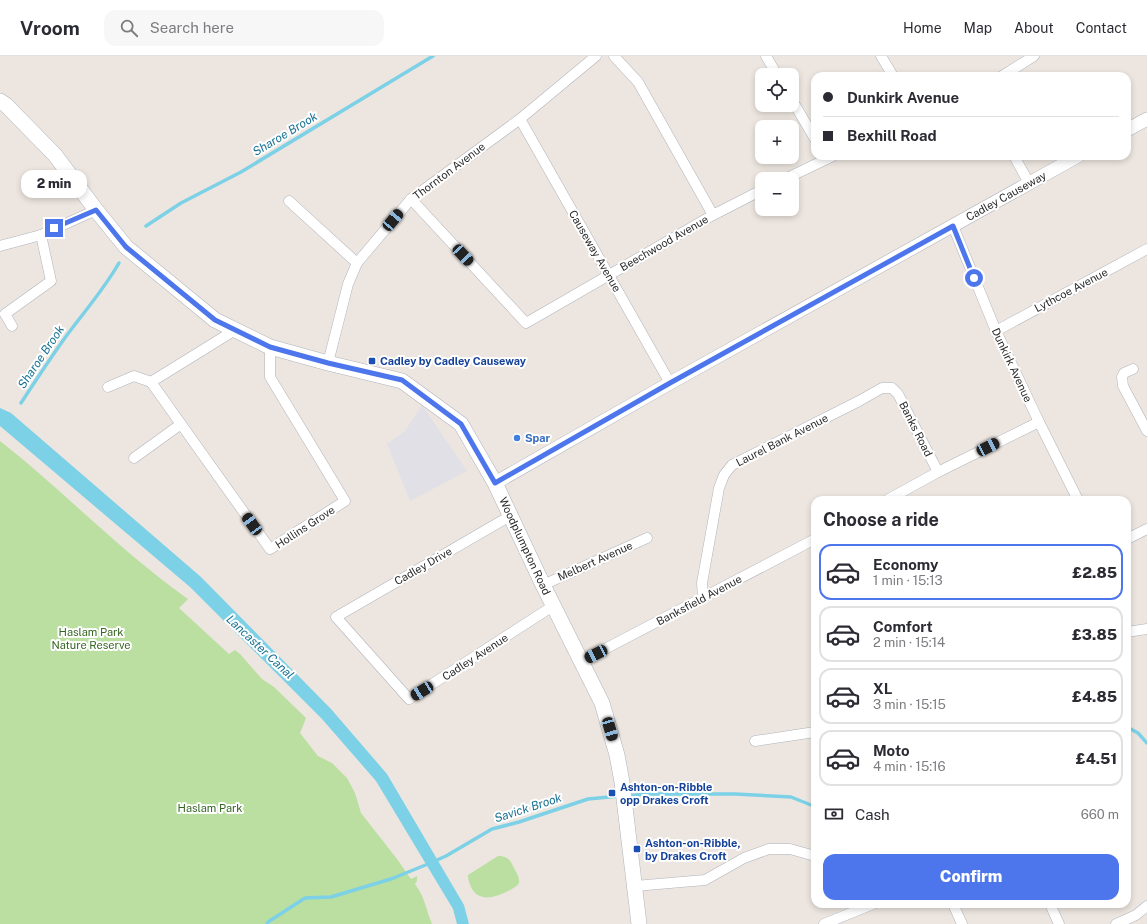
<!DOCTYPE html>
<meta charset="utf-8">
<style>
:root{--surface:#fff;--page:#f7f7f7;--text:#2b2b33;--muted:#7c7c81;--line:#e1e1e2;--accent:#4e76ec}
body{margin:0;font-family:"Public Sans",sans-serif;background:var(--page);color:var(--text);height:100vh;display:flex;flex-direction:column;font-size:15px;white-space:nowrap}
*{box-sizing:border-box;margin:0}
p{font-size:13px;color:var(--muted)}
.icon{flex:none;width:22px;height:22px;fill:none;stroke:currentColor;stroke-width:2;stroke-linecap:round;stroke-linejoin:round}
.map{position:relative;flex:1;overflow:hidden}
.panel{position:absolute;left:811px;top:440px;width:320px;height:412px;display:flex;flex-direction:column;background:var(--surface);border-radius:12px;box-shadow:0 2px 6px #0003}
.panel>*{flex:none}
.guide{position:absolute;left:811px;top:16px;width:320px;height:88px;border-radius:12px;box-shadow:0 2px 6px #0003;display:grid;align-content:center;height:88px;padding:0 12px;background:var(--surface)}
.fabs{position:absolute;left:755px;top:12px;display:grid;gap:8px}
.fabs a{display:grid;place-items:center;width:44px;height:44px;border-radius:8px;background:var(--surface);box-shadow:0 2px 6px #0003;font-size:20px}
.end{position:absolute;width:18px;height:18px;margin:-9px;border:5px solid #4e76ec;background:#fff;box-shadow:0 0 0 2px #fff}
.from{border-radius:50%}
.bubble{position:absolute;height:28px;border-radius:12px;background:var(--surface);box-shadow:0 2px 6px #0003;font-size:13px;font-weight:800;line-height:28px;text-align:center}
.car{position:absolute;width:12px;height:24px;margin:-12px -6px;border-radius:5px;box-shadow:0 0 3px 1px #0007;background:linear-gradient(#222 24%,#8ab4d8 0 40%,#222 0 76%,#8ab4d8 0 86%,#222 0)}
.guide b{display:flex;align-items:center;gap:14px;height:38px;font-size:15px}
.guide b+b{border-top:1px solid var(--line)}
.guide i{width:10px;height:10px;background:var(--text)}
ul{padding:0;list-style:none}
li{display:flex;align-items:center;gap:12px;height:56px;margin:0 8px 6px;padding:0 4px;border:2px solid var(--line);border-radius:12px}
li div{flex:1}
li b{display:block;font-size:15px}
li em{font-style:normal;font-weight:800}
li.on{border-color:var(--accent)}
li>.icon{width:36px;height:36px;stroke-width:1.5}
h2{padding:0 12px;font-size:18px;line-height:48px}
.pay{display:flex;align-items:center;gap:10px;height:44px;padding:0 12px;font-size:15px}
.pay p{margin-inline-start:auto}
.action{display:flex;gap:8px;margin-top:auto;padding:8px 12px}
.action a{flex:1;height:46px;border-radius:12px;background:var(--accent);color:#fff;font-size:16px;font-weight:800;line-height:46px;text-align:center}
header{display:flex;align-items:center;gap:24px;box-sizing:border-box;height:56px;padding:0 20px;background:var(--surface);border-bottom:1px solid var(--line)}
header strong{font-size:19px}
nav{display:flex;gap:22px;margin-inline-start:auto;font-size:14px}
.search{width:280px;height:36px;background:var(--page);display:flex;align-items:center;gap:10px;box-sizing:border-box;padding:0 14px;border-radius:12px;color:var(--muted);font-size:15px}
.map>svg:first-child{display:block}
.industrial{fill:#e1e0e6}
.green{fill:#badfa1}
.water{fill:#7cd1e6}
.lines{fill:none;stroke-linecap:round;stroke-linejoin:round}
.stream{stroke:#7cd1e6;stroke-width:3.5}
.minor-casing{stroke:#b0b3bb;stroke-width:11}
.tertiary-casing{stroke:#b0b3bb;stroke-width:14}
.secondary-casing{stroke:#b0b3bb;stroke-width:16}
.minor{stroke:#fff;stroke-width:10}
.tertiary{stroke:#fff;stroke-width:13}
.secondary{stroke:#fff;stroke-width:15}
.route{stroke:#4e76ec;stroke-width:5}
.transit-dot{fill:#1a4fb4;stroke:#fff;stroke-width:1.5}
.shop-dot{fill:#3f7fe0;stroke:#fff;stroke-width:1.5}
.labels{text-anchor:middle;stroke-width:4;stroke-linejoin:round;paint-order:stroke}
.street-label{font-size:11px;fill:#2c2c2c;stroke:#fff}
.transit-label{font-size:11px;font-weight:bold;fill:#164399;stroke:#fff;text-anchor:start}
.shop-label{font-size:11px;font-weight:bold;fill:#366cbe;stroke:#fff;text-anchor:start}
.park-label{font-size:11px;fill:#346521;stroke:#fff}
.water-label{font-size:12px;font-style:italic;fill:#187394;stroke:#fff}
</style>
<header>
<strong>Vroom</strong>
<div class="search"><svg class="icon" aria-label="search" viewBox="0 0 24 24"><circle cx="10" cy="10" r="6"/><path d="M15 15l6 6"/></svg>Search here</div>
<nav><a>Home</a><a>Map</a><a>About</a><a>Contact</a></nav>
</header>
<div class="map">
<svg width="1147" height="868" viewBox="0 0 1147 868">
<rect width="100%" height="100%" fill="#ede6e0"/>
<path class="industrial" d="M422,349L467,415L410,445L387,388L405,375Z"/>
<g class="green">
<path d="M0,385C64,435 121,496 188,543L179,552L229,598L235,594L240,598L262,623L274,631L306,662L300,677L318,700L332,707L347,722L355,737L361,757L397,803L411,823L417,820V825L415,828C425,841 426,854 432,868H0Z"/>
<path d="M498,800C508,800 510,804 514,812C516,816 520,822 519,827C517,831 510,834 506,836C494,842 478,846 471,831C469,827 468,823 468,819Z"/>
</g>
<path class="water" d="M0,352L11,357L201,521L331,653L387,718L464,849L469,868H457L453,853L376,725L322,663L190,531L0,370Z"/>
<g class="lines">
<g class="stream">
<path d="M146,170L181,147L241,116L433,0"/>
<path d="M21,347C36,324 51,301 67,279C85,255 104,233 119,207"/>
<path d="M1127,671L1138,677L1147,687"/>
<path d="M628,740L644,738H735L791,741L811,749H815"/>
<path d="M267,868L268,866L305,842L331,841L391,823L428,808L446,800L492,773L519,766L588,743L620,740"/>
</g>
<defs>
<g id="minor">
<path d="M614,0L638,26L713,159"/>
<path d="M766,0L777,19"/>
<path d="M881,0L893,20"/>
<path d="M1002,20L1034,0"/>
<path d="M792,44L815,83"/>
<path d="M520,63L670,327"/>
<path d="M1014,100L1029,127"/>
<path d="M785,123L833,100"/>
<path d="M411,143L526,267L713,159L762,134"/>
<path d="M289,145L357,207"/>
<path d="M953,170L996,275L1039,366L1078,444"/>
<path d="M0,190L41,179L96,154"/>
<path d="M12,270L5,258L51,225L41,179"/>
<path d="M235,274L151,326L270,493L345,445L270,321V291"/>
<path d="M996,275L1147,193"/>
<path d="M328,307L348,228L357,207L411,143L520,63L596,0"/>
<path d="M1133,313L1124,317L1122,321L1123,330L1147,375"/>
<path d="M108,331L134,320L151,326"/>
<path d="M134,402L181,368"/>
<path d="M887,444L938,416L1039,366"/>
<path d="M510,460L336,561L409,643L553,550"/>
<path d="M1127,483L1147,473"/>
<path d="M543,529L647,482"/>
<path d="M703,542L702,527L719,432L724,419L732,409L859,345L882,332H892L898,338L938,416"/>
<path d="M1127,576L1147,573"/>
<path d="M582,605L815,483"/>
<path d="M755,685L815,676"/>
<path d="M635,830L705,824L744,802L769,793H790L815,800"/>
<path d="M953,848L962,868"/>
<path d="M1050,848L1059,868"/>
<path d="M824,868L873,848"/>
<path d="M1116,868L1136,859L1147,850"/>
</g>
<g id="tertiary">
<path d="M1127,74L1147,63"/>
<path d="M495,427L670,327L1078,100"/>
</g>
<path id="secondary" d="M0,45L6,49L55,99L96,154L126,191L215,264L270,291L328,307L402,325L461,368L495,427L543,529L602,647L617,699L622,726L639,868"/>
</defs>
<use href="#minor" class="minor-casing"/>
<use href="#tertiary" class="tertiary-casing"/>
<use href="#secondary" class="secondary-casing"/>
<use href="#minor" class="minor"/>
<use href="#tertiary" class="tertiary"/>
<use href="#secondary" class="secondary"/>
</g>
<g class="lines">
<path class="route" d="M54,172L96,154L126,191L215,264L270,291L328,307L402,324L461,368L495,427L670,327L953,170L974,222"/>
</g>
<g class="transit-dot">
<rect x="368" y="301" width="8" height="8" rx="2"/>
<rect x="608" y="733" width="8" height="8" rx="2"/>
<rect x="633" y="789" width="8" height="8" rx="2"/>
</g>
<circle class="shop-dot" cx="517" cy="382" r="4"/>
<g class="labels">
<g class="street-label">
<text transform="translate(449 115) rotate(-37)" y="4">Thornton Avenue</text>
<text transform="translate(1006 140) rotate(-29)" y="4">Cadley Causeway</text>
<text transform="translate(664 187) rotate(-30)" y="4">Beechwood Avenue</text>
<text transform="translate(595 195) rotate(60)" y="4">Causeway Avenue</text>
<text transform="translate(1071 234) rotate(-28)" y="4">Lythcoe Avenue</text>
<text transform="translate(1012 309) rotate(65)" y="4">Dunkirk Avenue</text>
<text transform="translate(916 373) rotate(63)" y="4">Banks Road</text>
<text transform="translate(782 384) rotate(-27)" y="4">Laurel Bank Avenue</text>
<text transform="translate(305 471) rotate(-33)" y="4">Hollins Grove</text>
<text transform="translate(525 490) rotate(65)" y="4">Woodplumpton Road</text>
<text transform="translate(595 505) rotate(-24)" y="4">Melbert Avenue</text>
<text transform="translate(423 510) rotate(-30)" y="4">Cadley Drive</text>
<text transform="translate(699 544) rotate(-28)" y="4">Banksfield Avenue</text>
<text transform="translate(475 601) rotate(-33)" y="4">Cadley Avenue</text>
</g>
<g class="transit-label">
<text x="380" y="309">Cadley by Cadley Causeway</text>
<text x="620" y="735">Ashton-on-Ribble<tspan x="620" dy="13">opp Drakes Croft</tspan></text>
<text x="645" y="791">Ashton-on-Ribble,<tspan x="645" dy="13">by Drakes Croft</tspan></text>
</g>
<g class="shop-label">
<text x="525" y="386">Spar</text>
</g>
<g class="park-label">
<text x="91" y="580">Haslam Park<tspan x="91" dy="13">Nature Reserve</tspan></text>
<text x="210" y="756">Haslam Park</text>
</g>
<g class="water-label">
<text transform="translate(285 78) rotate(-31)" y="4">Sharoe Brook</text>
<text transform="translate(41 301) rotate(-56)" y="4">Sharoe Brook</text>
<text transform="translate(260 591) rotate(43)" y="4">Lancaster Canal</text>
<text transform="translate(528 752) rotate(-18)" y="4">Savick Brook</text>
</g>
</g>
</svg>
<div class="fabs">
<a><svg class="icon" aria-label="locate" viewBox="0 0 24 24"><circle cx="12" cy="12" r="6"/><path d="M12 2v4M12 18v4M2 12h4M18 12h4"/></svg></a>
<a>+</a>
<a>−</a>
</div>
<i class="end from" style="left:974px;top:222px"></i>
<i class="end" style="left:54px;top:172px"></i>
<div class="bubble" style="left:21px;top:114px;width:66px">2 min</div>
<i class="car" style="left:393px;top:164px;rotate:40deg"></i>
<i class="car" style="left:463px;top:199px;rotate:137deg"></i>
<i class="car" style="left:988px;top:391px;rotate:63deg"></i>
<i class="car" style="left:252px;top:468px;rotate:324deg"></i>
<i class="car" style="left:596px;top:598px;rotate:243deg"></i>
<i class="car" style="left:422px;top:635px;rotate:238deg"></i>
<i class="car" style="left:610px;top:673px;rotate:164deg"></i>
<div class="guide">
<b><i class="from"></i>Dunkirk Avenue</b>
<b><i></i>Bexhill Road</b>
</div>
<section class="panel">
<h2>Choose a ride</h2>
<ul>
<li class="on"><svg class="icon" aria-label="car" viewBox="0 0 24 24"><path d="M5 17H2v-5l4-1 3-4h7l3 4 3 1v5h-3M9 17h6M6 11h13"/><circle cx="7" cy="17" r="2"/><circle cx="17" cy="17" r="2"/></svg><div><b>Economy</b><p>1 min · 15:13</p></div><em>£2.85</em></li>
<li><svg class="icon" aria-label="car" viewBox="0 0 24 24"><path d="M5 17H2v-5l4-1 3-4h7l3 4 3 1v5h-3M9 17h6M6 11h13"/><circle cx="7" cy="17" r="2"/><circle cx="17" cy="17" r="2"/></svg><div><b>Comfort</b><p>2 min · 15:14</p></div><em>£3.85</em></li>
<li><svg class="icon" aria-label="car" viewBox="0 0 24 24"><path d="M5 17H2v-5l4-1 3-4h7l3 4 3 1v5h-3M9 17h6M6 11h13"/><circle cx="7" cy="17" r="2"/><circle cx="17" cy="17" r="2"/></svg><div><b>XL</b><p>3 min · 15:15</p></div><em>£4.85</em></li>
<li><svg class="icon" aria-label="car" viewBox="0 0 24 24"><path d="M5 17H2v-5l4-1 3-4h7l3 4 3 1v5h-3M9 17h6M6 11h13"/><circle cx="7" cy="17" r="2"/><circle cx="17" cy="17" r="2"/></svg><div><b>Moto</b><p>4 min · 15:16</p></div><em>£4.51</em></li>
</ul>
<div class="pay"><svg class="icon" aria-label="cash" viewBox="0 0 24 24"><path d="M3 7h18v10H3z"/><circle cx="12" cy="12" r="2"/></svg>Cash<p>660 m</p></div>
<div class="action"><a>Confirm</a></div>
</section>
</div>
